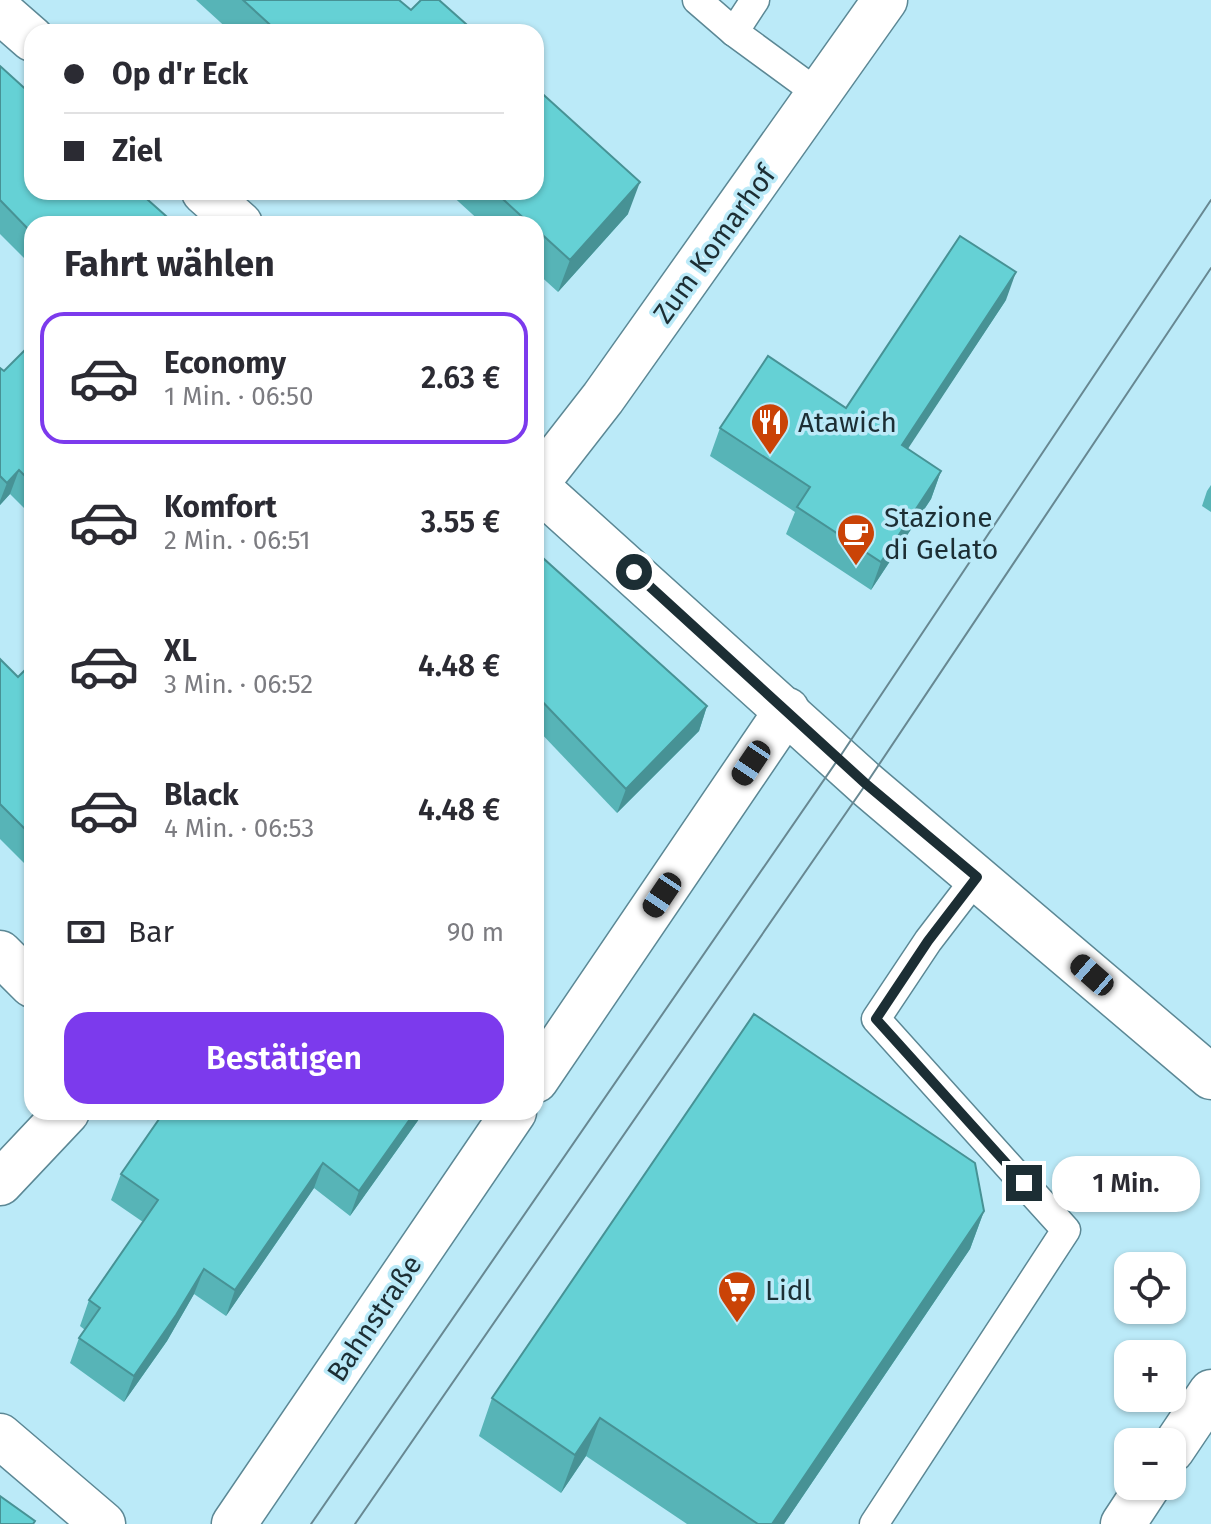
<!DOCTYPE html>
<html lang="de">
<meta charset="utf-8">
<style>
:root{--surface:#fff;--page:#f7f7f7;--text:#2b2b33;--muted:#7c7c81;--line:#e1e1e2;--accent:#7c3aed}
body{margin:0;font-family:"Fira Sans",sans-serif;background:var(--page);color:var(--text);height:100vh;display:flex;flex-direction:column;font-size:30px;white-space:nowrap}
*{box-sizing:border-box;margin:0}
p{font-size:26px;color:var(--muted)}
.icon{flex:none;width:44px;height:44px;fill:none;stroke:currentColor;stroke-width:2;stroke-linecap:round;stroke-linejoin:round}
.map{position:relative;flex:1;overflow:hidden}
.sheet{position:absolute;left:24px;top:216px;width:520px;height:904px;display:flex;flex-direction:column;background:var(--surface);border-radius:24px;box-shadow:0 2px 6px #0004}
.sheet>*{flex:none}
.hud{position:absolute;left:24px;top:24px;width:520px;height:176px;border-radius:24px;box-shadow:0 2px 6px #0004;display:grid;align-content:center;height:176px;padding:0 40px;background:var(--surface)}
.buttons{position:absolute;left:1114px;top:1252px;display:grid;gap:16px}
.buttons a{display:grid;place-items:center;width:72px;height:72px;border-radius:16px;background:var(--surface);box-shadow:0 2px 6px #0004;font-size:40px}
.end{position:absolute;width:36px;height:36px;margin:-18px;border:10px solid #1c2e34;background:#fff;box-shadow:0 0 0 4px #fff}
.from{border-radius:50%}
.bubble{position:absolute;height:56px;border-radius:24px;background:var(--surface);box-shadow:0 2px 6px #0004;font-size:26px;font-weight:600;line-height:56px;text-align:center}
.car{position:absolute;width:24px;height:48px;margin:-24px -12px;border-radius:10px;box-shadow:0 0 6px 2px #0007;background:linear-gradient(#222 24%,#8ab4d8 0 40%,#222 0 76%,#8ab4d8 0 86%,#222 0)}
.hud b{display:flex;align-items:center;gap:28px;height:76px;font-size:30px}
.hud b+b{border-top:2px solid var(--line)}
.hud i{width:20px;height:20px;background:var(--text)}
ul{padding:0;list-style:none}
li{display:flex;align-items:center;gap:24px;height:132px;margin:0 16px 12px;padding:0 24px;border:4px solid transparent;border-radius:24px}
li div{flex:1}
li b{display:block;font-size:30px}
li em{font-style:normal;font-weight:600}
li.active{border-color:var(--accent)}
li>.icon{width:72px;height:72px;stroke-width:1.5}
h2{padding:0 40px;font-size:36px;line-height:96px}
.pay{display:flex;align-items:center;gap:20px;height:88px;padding:0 40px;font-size:30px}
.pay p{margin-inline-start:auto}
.primary-button{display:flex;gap:16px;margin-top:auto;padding:16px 40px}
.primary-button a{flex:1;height:92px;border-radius:24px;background:var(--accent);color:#fff;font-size:32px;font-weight:600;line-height:92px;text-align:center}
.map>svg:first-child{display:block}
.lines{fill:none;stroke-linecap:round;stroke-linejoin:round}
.lane-casing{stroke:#5c8895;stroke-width:31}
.street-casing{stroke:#5c8895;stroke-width:47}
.primary-casing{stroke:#5c8895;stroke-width:47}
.lane{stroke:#fff;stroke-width:28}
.street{stroke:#fff;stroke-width:44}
.primary{stroke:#fff;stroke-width:44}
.tram{stroke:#688892;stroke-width:2}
.wall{fill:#57b4b7}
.shaded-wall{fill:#479295}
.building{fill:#65d1d5;stroke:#479295;stroke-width:2}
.route{stroke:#1c2e34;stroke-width:10}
.labels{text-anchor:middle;stroke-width:7;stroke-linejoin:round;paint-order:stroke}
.street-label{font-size:28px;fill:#1c2e34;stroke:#bbeaf8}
.poi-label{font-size:28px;fill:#1c2e34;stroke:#bbeaf8;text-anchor:start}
</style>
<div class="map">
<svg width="1211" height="1524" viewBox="0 0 1211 1524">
<rect width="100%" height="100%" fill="#bbeaf8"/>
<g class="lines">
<defs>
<g id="lane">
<path d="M697,0L734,32L820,95"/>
<path d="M734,32L755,0"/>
<path d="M874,1524L1066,1230L876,1019L928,941L977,877"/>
</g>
<g id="street">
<path d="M0,11L32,39"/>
<path d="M204,192L240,224"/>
<path d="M536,484L603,398L885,0"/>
<path d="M536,486L866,784L1211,1077"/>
<path d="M0,953L32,985"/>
<path d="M536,1080L787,710"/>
<path d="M0,1183L67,1112"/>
<path d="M0,1436L103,1524"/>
<path d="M234,1524L514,1112"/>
</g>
<g id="primary">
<path d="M1172,1450L1211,1392"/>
<path d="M1123,1524L1148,1486"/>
</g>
</defs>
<use href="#lane" class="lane-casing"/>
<use href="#street" class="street-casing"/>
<use href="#primary" class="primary-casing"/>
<use href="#lane" class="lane"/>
<use href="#street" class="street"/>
<use href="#primary" class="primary"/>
<g class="tram">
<path d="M311,1524L839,758L1211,200"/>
<path d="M355,1524L866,784L1211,268"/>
</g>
</g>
<g class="wall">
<path d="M196,0H399L411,10L475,32H231Z"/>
<path d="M0,66L32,224V266L0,234Z"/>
<path d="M448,192H536L628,214L558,292L536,272V224H483Z"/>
<path d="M1006,300L907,449L941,471L931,499L871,590L786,534L795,512L710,456L720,428L846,408Z"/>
<path d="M32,343V516L10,494L0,505V368L4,371Z"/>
<path d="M1211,485V512L1202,506L1207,491Z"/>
<path d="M536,559L707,706L699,731L617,813L536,728Z"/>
<path d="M0,659L18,677L32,668V871L0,839Z"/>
<path d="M164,1112H424L350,1216L314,1188L226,1316L194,1294L167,1341L124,1402L70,1363L79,1338L85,1330L80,1326L89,1300L143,1222L111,1200L121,1174Z"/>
<path d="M984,1211L970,1249L784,1524H687L586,1456L561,1493L479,1436L492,1398Z"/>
</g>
<g class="shaded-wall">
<path d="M640,182L628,214L558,292L570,260Z"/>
<path d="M1016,272L1006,300L892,473L902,445Z"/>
<path d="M19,470L10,494L0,505V501L7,483Z"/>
<path d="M941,471L931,499L871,590L881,562Z"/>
<path d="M707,706L699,731L617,813L626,789Z"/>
<path d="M415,1112H424L350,1216L359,1191Z"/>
<path d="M323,1163L314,1188L226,1316L235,1290Z"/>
<path d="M984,1211L970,1249L784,1524H772Z"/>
<path d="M204,1269L194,1294L167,1341L124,1402L134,1376Z"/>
<path d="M600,1418L586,1456L561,1493L575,1455Z"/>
</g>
<g class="building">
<path d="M243,0H399L411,10L421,0H439L475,32H278Z"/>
<path d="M0,66L32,95V192H139L175,224H32V233L0,200Z"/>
<path d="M536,88L640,182L570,260L536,229V224H530L495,192H536Z"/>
<path d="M960,236L1016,272L902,445L941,471L881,562L797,507L810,487L720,428L768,356L846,408Z"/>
<path d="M32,343V483L19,470L7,483L0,476V368L4,371Z"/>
<path d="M536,559L540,563L544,559L707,706L626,789L536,695Z"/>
<path d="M0,659L18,677L30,665L32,668V836L0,804Z"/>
<path d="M754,1014L975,1163L984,1211L772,1524H758L600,1418L575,1455L492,1398Z"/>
<path d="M164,1112H415L359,1191L323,1163L235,1290L204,1269L176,1315L134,1376L79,1338L100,1308L89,1300L158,1200L121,1174Z"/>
<path d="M0,1496L35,1521L33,1524H0Z"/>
</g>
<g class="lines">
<path class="route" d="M634,572L866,784L977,877L928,941L876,1019L1024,1183"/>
</g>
<defs>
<symbol id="restaurant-pin" viewBox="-11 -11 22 30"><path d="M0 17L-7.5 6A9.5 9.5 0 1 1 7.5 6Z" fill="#ca4307" stroke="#bbeaf8"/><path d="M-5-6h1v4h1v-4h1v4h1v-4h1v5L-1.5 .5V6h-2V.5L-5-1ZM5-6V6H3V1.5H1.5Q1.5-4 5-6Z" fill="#fff"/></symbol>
<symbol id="cafe-pin" viewBox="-11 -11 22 30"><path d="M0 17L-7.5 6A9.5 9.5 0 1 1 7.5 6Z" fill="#ca4307" stroke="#bbeaf8"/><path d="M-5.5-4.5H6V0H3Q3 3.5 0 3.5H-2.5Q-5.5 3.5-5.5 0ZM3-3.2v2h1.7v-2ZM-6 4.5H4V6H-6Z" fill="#fff"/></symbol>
<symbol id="supermarket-pin" viewBox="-11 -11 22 30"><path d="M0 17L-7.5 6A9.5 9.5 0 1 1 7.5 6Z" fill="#ca4307" stroke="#bbeaf8"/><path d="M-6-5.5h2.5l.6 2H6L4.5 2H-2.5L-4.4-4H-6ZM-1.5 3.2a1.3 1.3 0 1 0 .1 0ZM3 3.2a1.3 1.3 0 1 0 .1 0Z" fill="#fff"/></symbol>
</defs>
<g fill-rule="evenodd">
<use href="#restaurant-pin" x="748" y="400" width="44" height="60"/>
<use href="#cafe-pin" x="834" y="511" width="44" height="60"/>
<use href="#supermarket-pin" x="715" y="1268" width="44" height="60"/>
</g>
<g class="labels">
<g class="street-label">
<text transform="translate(714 244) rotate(-54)" y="10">Zum Komarhof</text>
<text transform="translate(374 1318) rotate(-56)" y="10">Bahnstraße</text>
</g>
<g class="poi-label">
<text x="798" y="432">Atawich</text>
<text x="884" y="527">Stazione<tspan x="884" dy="32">di Gelato</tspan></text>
<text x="765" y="1300">Lidl</text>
</g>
</g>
</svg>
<div class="buttons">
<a><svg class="icon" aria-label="locate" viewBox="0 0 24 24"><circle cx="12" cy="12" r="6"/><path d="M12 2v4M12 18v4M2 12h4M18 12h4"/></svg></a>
<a>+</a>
<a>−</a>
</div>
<i class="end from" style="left:634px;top:572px"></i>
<i class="end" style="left:1024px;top:1183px"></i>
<div class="bubble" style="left:1052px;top:1156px;width:148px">1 Min.</div>
<i class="car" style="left:751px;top:763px;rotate:214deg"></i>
<i class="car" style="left:662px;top:895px;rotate:214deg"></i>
<i class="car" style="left:1092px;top:975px;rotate:311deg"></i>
<div class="hud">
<b><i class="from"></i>Op d'r Eck</b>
<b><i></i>Ziel</b>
</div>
<section class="sheet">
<h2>Fahrt wählen</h2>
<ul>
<li class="active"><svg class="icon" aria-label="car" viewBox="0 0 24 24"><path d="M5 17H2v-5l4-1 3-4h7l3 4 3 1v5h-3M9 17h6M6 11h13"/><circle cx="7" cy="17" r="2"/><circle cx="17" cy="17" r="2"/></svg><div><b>Economy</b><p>1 Min. · 06:50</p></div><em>2.63 €</em></li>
<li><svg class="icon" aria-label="car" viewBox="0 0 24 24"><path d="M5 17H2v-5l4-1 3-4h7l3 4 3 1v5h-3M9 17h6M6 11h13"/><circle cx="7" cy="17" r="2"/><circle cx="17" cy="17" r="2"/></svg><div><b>Komfort</b><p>2 Min. · 06:51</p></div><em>3.55 €</em></li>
<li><svg class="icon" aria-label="car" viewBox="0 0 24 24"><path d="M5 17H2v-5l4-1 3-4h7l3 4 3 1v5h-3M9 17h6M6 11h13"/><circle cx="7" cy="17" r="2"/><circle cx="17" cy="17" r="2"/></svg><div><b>XL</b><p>3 Min. · 06:52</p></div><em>4.48 €</em></li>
<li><svg class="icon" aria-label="car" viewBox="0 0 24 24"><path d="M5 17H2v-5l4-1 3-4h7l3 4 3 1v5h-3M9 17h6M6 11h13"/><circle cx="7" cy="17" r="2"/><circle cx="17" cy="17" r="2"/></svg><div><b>Black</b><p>4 Min. · 06:53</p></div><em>4.48 €</em></li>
</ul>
<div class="pay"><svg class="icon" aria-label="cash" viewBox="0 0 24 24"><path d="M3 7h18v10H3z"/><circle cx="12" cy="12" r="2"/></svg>Bar<p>90 m</p></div>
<div class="primary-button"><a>Bestätigen</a></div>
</section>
</div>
